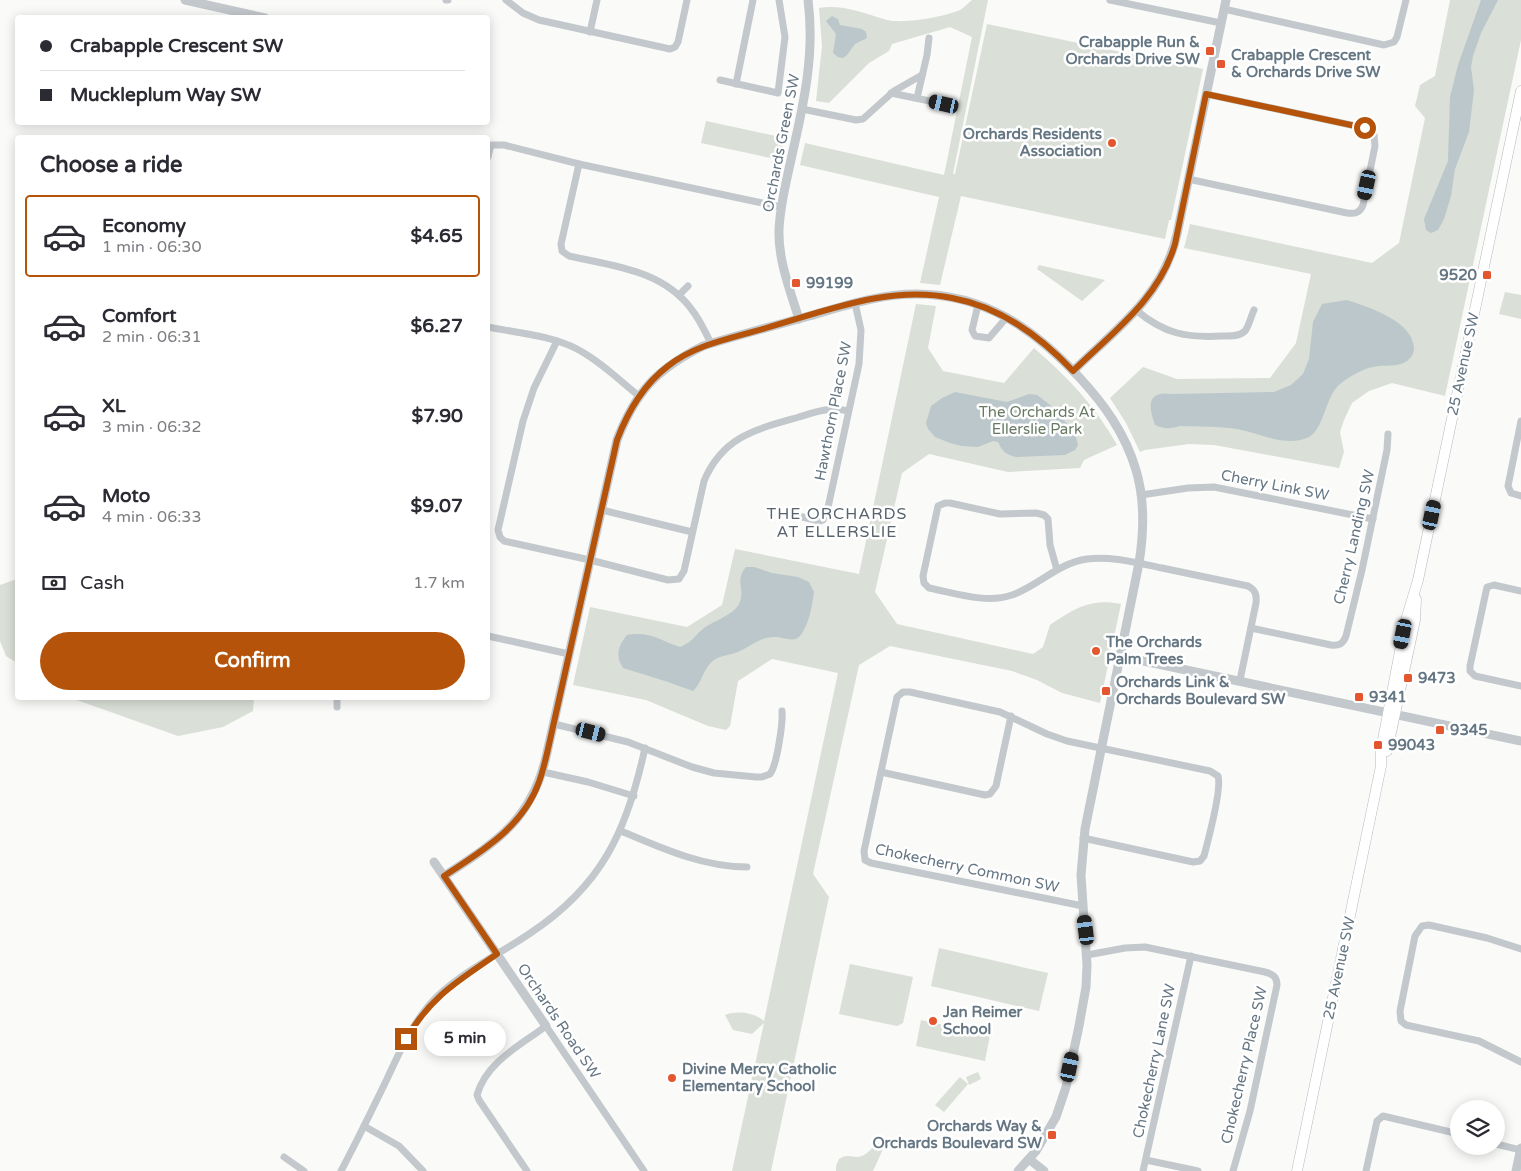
<!DOCTYPE html>
<meta charset="utf-8">
<style>
:root{--surface:#fff;--page:#f7f7f7;--text:#2b2b33;--muted:#7c7c81;--line:#e1e1e2;--accent:#b45309}
body{margin:0;font-family:"Varela Round",sans-serif;background:var(--page);color:var(--text);height:100vh;display:flex;flex-direction:column;font-size:19px;white-space:nowrap}
*{box-sizing:border-box;margin:0}
p{font-size:16px;color:var(--muted)}
.icon{flex:none;width:28px;height:28px;fill:none;stroke:currentColor;stroke-width:2;stroke-linecap:round;stroke-linejoin:round}
.map{position:relative;flex:1;overflow:hidden}
.side{position:absolute;left:15px;top:135px;width:475px;height:565px;display:flex;flex-direction:column;background:var(--surface);border-radius:5px;box-shadow:0 2px 12px #0003}
.side>*{flex:none}
.top-card{position:absolute;left:15px;top:15px;width:475px;height:110px;border-radius:5px;box-shadow:0 2px 12px #0003;display:grid;align-content:center;height:110px;padding:0 25px;background:var(--surface)}
.buttons{position:absolute;left:1450px;top:1100px;display:grid;gap:10px}
.buttons a{display:grid;place-items:center;width:55px;height:55px;border-radius:50%;background:var(--surface);box-shadow:0 2px 12px #0003;font-size:25px}
.end{position:absolute;width:22px;height:22px;margin:-11px;border:6px solid #b45309;background:#fff;box-shadow:0 0 0 2px #fff}
.from{border-radius:50%}
.bubble{position:absolute;height:35px;border-radius:18px;background:var(--surface);box-shadow:0 2px 12px #0003;font-size:16px;font-weight:700;line-height:35px;text-align:center}
.car{position:absolute;width:15px;height:30px;margin:-15px -8px;border-radius:6px;box-shadow:0 0 4px 1px #0007;background:linear-gradient(#222 24%,#8ab4d8 0 40%,#222 0 76%,#8ab4d8 0 86%,#222 0)}
.top-card b{display:flex;align-items:center;gap:18px;height:48px;font-size:19px}
.top-card b+b{border-top:1px solid var(--line)}
.top-card i{width:12px;height:12px;background:var(--text)}
ul{padding:0;list-style:none}
li{display:flex;align-items:center;gap:15px;height:82px;margin:0 10px 8px;padding:0 15px;border:2px solid transparent;border-radius:5px}
li div{flex:1}
li b{display:block;font-size:19px}
li em{font-style:normal;font-weight:700}
li.current{border-color:var(--accent)}
li>.icon{width:45px;height:45px;stroke-width:1.5}
h2{padding:0 25px;font-size:22px;line-height:60px}
.pay{display:flex;align-items:center;gap:12px;height:55px;padding:0 25px;font-size:19px}
.pay p{margin-inline-start:auto}
.action{display:flex;gap:10px;margin-top:auto;padding:10px 25px}
.action a{flex:1;height:58px;border-radius:30px;background:var(--accent);color:#fff;font-size:20px;font-weight:700;line-height:58px;text-align:center}
.map>svg:first-child{display:block}
.green{fill:#dadfd7}
.water{fill:#bbc7cb}
.lines{fill:none;stroke-linecap:round;stroke-linejoin:round}
.secondary-casing{stroke:#b3babf;stroke-width:11}
.minor{stroke:#c3c8cc;stroke-width:7}
.tertiary{stroke:#c3c8cc;stroke-width:9}
.secondary{stroke:#fff;stroke-width:10}
.route{stroke:#b45309;stroke-width:6}
.poi-dot{fill:#e4572e;stroke:#fff;stroke-width:2}
.labels{text-anchor:middle;stroke-width:5;stroke-linejoin:round;paint-order:stroke}
.poi-label{font-size:15px;font-weight:bold;fill:#657683;stroke:#fff;text-anchor:start}
.street-label{font-size:15px;fill:#657683;stroke:#fff}
.park-label{font-size:15px;fill:#687a64;stroke:#fff}
.neighbourhood-label{font-size:16px;letter-spacing:1px;fill:#57646e;stroke:#fff}
</style>
<div class="map">
<svg width="1521" height="1171" viewBox="0 0 1521 1171">
<rect width="100%" height="100%" fill="#fafaf8"/>
<g class="green">
<path d="M972,0H988L953,174H955L987,24L1203,69L1171,220H1169L1165,239L961,196L940,285L920,283L939,197L800,165L805,143L944,175L972,37L950,27L892,44L889,51L869,63L829,103L816,101L822,46L819,8C843,4 865,14 887,20C904,24 944,17 960,10C964,8 968,3 972,0Z"/>
<path d="M1450,0H1521V40L1445,396L1392,383L1369,391L1352,403L1344,420L1340,432L1344,452L1339,468L1214,445L1189,444L1145,450L1140,452L1126,423L1110,398L1143,367L1177,379L1270,378L1296,343L1311,274L1184,248L1190,224L1372,263L1399,243L1425,118L1415,106L1420,85L1435,76Z"/>
<path d="M706,121L785,138L780,160L701,143Z"/>
<path d="M1039,265L1105,280L1082,301L1037,269Z"/>
<path d="M1505,292L1521,295V319L1499,314Z"/>
<path d="M916,304L936,306L928,348L943,371L1004,383L1034,348C1067,376 1096,407 1117,445L1084,460L1080,468L1008,472L929,454L902,473L875,592L897,624L1033,654L1043,647L1050,625C1074,609 1090,598 1121,604L1100,703L1062,693L1037,680L1012,671L890,646L859,665L813,874L829,897L771,1171H732L764,1023L752,1034L733,1030L725,1015C738,1010 755,1013 764,1021L838,673L772,659L738,681L730,726L726,730L708,726L646,700L573,685L590,607L687,627L722,605L735,549L859,574Z"/>
<path d="M14,580H17V663L6,656L0,641V585Z"/>
<path d="M71,698H254L253,711L223,727L178,736Z"/>
<path d="M939,948L1048,973L1039,1011L931,986Z"/>
<path d="M850,964L913,977L903,1023L897,1026L839,1014Z"/>
<path d="M921,1020L990,1035L985,1061L916,1046Z"/>
<path d="M978,1072L981,1079L969,1085L966,1077Z"/>
<path d="M960,1077L968,1084L944,1112L935,1105Z"/>
<path d="M878,1143L883,1149L873,1171H836V1166L839,1159C847,1154 850,1157 858,1157C867,1156 872,1147 878,1143Z"/>
</g>
<g class="water">
<path d="M1481,0H1498L1481,33L1473,56L1471,67L1474,90L1469,132L1455,169L1451,196L1444,219L1438,230L1431,233L1426,230L1424,219L1448,161L1450,97L1458,65Z"/>
<path d="M832,16L838,19L840,25L862,29L866,32L867,38L855,44L847,55L843,58L838,57L833,53L836,34L826,21Z"/>
<path d="M1347,300C1368,307 1414,321 1414,349C1414,353 1411,358 1407,361C1396,368 1385,364 1373,367C1364,368 1343,380 1337,387C1325,400 1323,432 1307,438C1285,447 1259,433 1237,429C1218,426 1198,427 1180,426C1170,429 1164,429 1155,425C1148,406 1147,390 1172,394L1274,392L1291,385L1303,374L1309,359L1313,322L1322,304Z"/>
<path d="M955,392L1007,402L1029,394L1037,395L1049,404L1069,426L1076,437L1078,445L1075,450L1065,455L1016,457C1005,454 1003,452 998,442L993,441L978,447L962,446L950,443L935,437L928,429L926,423L931,406L942,398Z"/>
<path d="M746,567H754L772,573L798,577L809,582L814,592C812,606 809,625 800,636C794,643 783,637 775,637C762,636 751,646 740,651C732,655 721,655 714,660C703,668 702,683 693,691L665,681L623,668C615,656 618,646 627,635C651,631 658,640 680,647C694,641 693,637 704,628C714,621 733,615 739,604C746,590 734,581 746,567Z"/>
</g>
<g class="lines">
<defs>
<g id="secondary">
<path d="M1387,751L1415,620L1416,599"/>
<path d="M1297,1171L1381,766V750L1406,620L1418,580L1521,91"/>
</g>
</defs>
<use href="#secondary" class="secondary-casing"/>
<g class="minor">
<path d="M446,0H448"/>
<path d="M506,0L523,13L539,20L670,49L675,47L678,42L687,0"/>
<path d="M1110,0L1221,23"/>
<path d="M1224,9L1384,45L1394,42L1397,37L1406,0"/>
<path d="M590,32L597,0"/>
<path d="M720,80L778,93L785,37L779,0"/>
<path d="M736,84L753,0"/>
<path d="M891,93L944,104"/>
<path d="M917,98L927,55L929,38"/>
<path d="M802,109L856,120L863,119L894,91L922,75"/>
<path d="M488,157L491,145H504L579,164L781,207"/>
<path d="M579,164L561,244L562,251L569,256C613,266 663,270 692,310C700,320 705,332 711,343"/>
<path d="M1188,179L1347,213C1355,214 1360,213 1363,205L1375,146L1374,134L1365,128L1206,94"/>
<path d="M679,295L688,286"/>
<path d="M978,305L972,330L975,336L989,338L1007,317"/>
<path d="M1136,310C1164,334 1187,338 1222,336C1229,336 1239,337 1245,331C1249,326 1251,316 1254,310"/>
<path d="M488,327C517,333 550,335 577,349C600,361 619,380 639,396"/>
<path d="M557,341L534,388L523,421L498,530L500,537L504,541L590,560L668,580L679,579L684,571L704,481C723,436 757,429 799,417C815,412 832,406 848,411"/>
<path d="M1521,421L1508,486L1511,493L1521,496"/>
<path d="M1141,495L1188,488L1214,487L1373,519"/>
<path d="M602,510L692,532"/>
<path d="M790,514L819,521L823,520L827,512L859,364L861,330L855,303"/>
<path d="M1057,570L1050,545L1048,519L1044,515L1036,513L1000,514L950,503H945L938,506L923,576L924,583L929,588C955,593 986,604 1012,595C1038,586 1058,563 1087,559C1112,556 1137,563 1162,568C1191,574 1219,580 1248,586C1255,590 1257,594 1256,603L1240,680"/>
<path d="M1521,591L1494,585L1487,587L1470,666V671L1475,676L1521,686"/>
<path d="M1251,628L1331,645C1339,646 1343,644 1346,636L1362,570L1387,450L1388,434"/>
<path d="M488,636L569,654"/>
<path d="M337,698V707"/>
<path d="M554,724L628,742L692,767L714,773L756,777H762L770,774C777,765 783,723 782,711"/>
<path d="M543,772L588,782L634,796"/>
<path d="M881,772L985,795L990,794L996,786L1011,716"/>
<path d="M621,831C661,848 703,867 747,867"/>
<path d="M1083,906L871,863L865,860L864,851L897,697L903,692H910L1000,712L1047,734L1067,741L1210,771L1218,776C1222,788 1208,841 1204,856L1200,861L1193,862L1083,838"/>
<path d="M1521,949L1487,938L1429,925L1422,926L1415,936L1400,1011L1401,1021L1406,1025L1479,1041L1521,1062"/>
<path d="M1087,955L1125,948L1145,947L1265,972C1273,974 1277,977 1277,985L1250,1111L1233,1171"/>
<path d="M364,1126L399,1146L423,1171"/>
<path d="M1496,1144L1521,1150"/>
<path d="M284,1157L304,1171"/>
<path d="M1146,1160L1198,1171"/>
<path d="M341,1171C357,1141 372,1110 387,1079C399,1053 411,1026 430,1004C454,976 498,955 529,934C602,886 627,831 645,748"/>
<path d="M527,1171L479,1100L477,1095C486,1062 521,1045 546,1026L644,1171"/>
<path d="M1143,1171L1191,956"/>
<path d="M1366,1171L1377,1121L1383,1116L1459,1134"/>
</g>
<g class="tertiary">
<path d="M185,0L265,18"/>
<path d="M799,319C790,290 778,260 779,230C780,204 787,179 792,155C804,103 815,53 808,0"/>
<path d="M1073,371C1117,328 1163,297 1177,234L1226,0"/>
<path d="M1120,656L1521,741"/>
<path d="M434,862L546,1026"/>
<path d="M444,876C496,842 531,821 546,757L617,440C636,391 657,369 703,346C738,335 774,326 809,316C844,306 879,294 916,294C985,294 1034,329 1079,377C1104,404 1125,433 1136,470C1145,500 1144,532 1139,563L1085,829L1081,875L1087,965L1086,987L1079,1026L1066,1087L1056,1117L1036,1151L1018,1171"/>
<path d="M1029,1159L1044,1171"/>
<path d="M1516,1171L1521,1148"/>
</g>
<use href="#secondary" class="secondary"/>
</g>
<g class="lines">
<path class="route" d="M406,1039C431,996 458,981 497,954L444,876C482,851 523,827 539,782C544,768 547,754 550,740L617,440C628,411 643,385 668,366C696,344 733,338 766,328C826,311 889,285 952,298C1001,307 1040,336 1073,371C1112,333 1159,299 1175,244L1206,94L1365,128"/>
</g>
<g class="poi-dot">
<rect x="1205" y="46" width="10" height="10" rx="2.5"/>
<rect x="1216" y="59" width="10" height="10" rx="2.5"/>
<circle cx="1112" cy="143" r="5"/>
<rect x="1482" y="270" width="10" height="10" rx="2.5"/>
<rect x="791" y="278" width="10" height="10" rx="2.5"/>
<circle cx="1096" cy="651" r="5"/>
<rect x="1403" y="673" width="10" height="10" rx="2.5"/>
<rect x="1101" y="686" width="10" height="10" rx="2.5"/>
<rect x="1354" y="692" width="10" height="10" rx="2.5"/>
<rect x="1435" y="725" width="10" height="10" rx="2.5"/>
<rect x="1373" y="740" width="10" height="10" rx="2.5"/>
<circle cx="933" cy="1021" r="5"/>
<circle cx="672" cy="1078" r="5"/>
<rect x="1047" y="1130" width="10" height="10" rx="2.5"/>
</g>
<g class="labels">
<g class="poi-label">
<text x="1200" y="47" text-anchor="end">Crabapple Run &amp;<tspan x="1200" dy="17">Orchards Drive SW</tspan></text>
<text x="1231" y="60">Crabapple Crescent<tspan x="1231" dy="17">&amp; Orchards Drive SW</tspan></text>
<text x="1102" y="139" text-anchor="end">Orchards Residents<tspan x="1102" dy="17">Association</tspan></text>
<text x="1477" y="280" text-anchor="end">9520</text>
<text x="806" y="288">99199</text>
<text x="1106" y="647">The Orchards<tspan x="1106" dy="17">Palm Trees</tspan></text>
<text x="1418" y="683">9473</text>
<text x="1116" y="687">Orchards Link &amp;<tspan x="1116" dy="17">Orchards Boulevard SW</tspan></text>
<text x="1369" y="702">9341</text>
<text x="1450" y="735">9345</text>
<text x="1388" y="750">99043</text>
<text x="943" y="1017">Jan Reimer<tspan x="943" dy="17">School</tspan></text>
<text x="682" y="1074">Divine Mercy Catholic<tspan x="682" dy="17">Elementary School</tspan></text>
<text x="1042" y="1131" text-anchor="end">Orchards Way &amp;<tspan x="1042" dy="17">Orchards Boulevard SW</tspan></text>
</g>
<g class="street-label">
<text transform="translate(781 143) rotate(-79)" y="5">Orchards Green SW</text>
<text transform="translate(1463 364) rotate(-78)" y="5">25 Avenue SW</text>
<text transform="translate(833 411) rotate(-79)" y="5">Hawthorn Place SW</text>
<text transform="translate(1275 485) rotate(11)" y="5">Cherry Link SW</text>
<text transform="translate(1354 537) rotate(-77)" y="5">Cherry Landing SW</text>
<text transform="translate(967 868) rotate(12)" y="5">Chokecherry Common SW</text>
<text transform="translate(1339 968) rotate(-78)" y="5">25 Avenue SW</text>
<text transform="translate(559 1021) rotate(56)" y="5">Orchards Road SW</text>
<text transform="translate(1154 1061) rotate(-78)" y="5">Chokecherry Lane SW</text>
<text transform="translate(1244 1065) rotate(-77)" y="5">Chokecherry Place SW</text>
</g>
<g class="park-label">
<text x="1037" y="417">The Orchards At<tspan x="1037" dy="17">Ellerslie Park</tspan></text>
</g>
<g class="neighbourhood-label">
<text x="837" y="519">THE ORCHARDS<tspan x="837" dy="18">AT ELLERSLIE</tspan></text>
</g>
</g>
</svg>
<div class="buttons">
<a><svg class="icon" aria-label="layers" viewBox="0 0 24 24"><path d="M12 4l9 5-9 5-9-5zM3 14l9 5 9-5"/></svg></a>
</div>
<i class="end from" style="left:1365px;top:128px"></i>
<i class="end" style="left:406px;top:1039px"></i>
<div class="bubble" style="left:424px;top:1021px;width:82px">5 min</div>
<i class="car" style="left:944px;top:104px;rotate:283deg"></i>
<i class="car" style="left:1367px;top:185px;rotate:192deg"></i>
<i class="car" style="left:1432px;top:515px;rotate:12deg"></i>
<i class="car" style="left:1403px;top:634px;rotate:191deg"></i>
<i class="car" style="left:591px;top:732px;rotate:104deg"></i>
<i class="car" style="left:1086px;top:930px;rotate:353deg"></i>
<i class="car" style="left:1070px;top:1067px;rotate:12deg"></i>
<div class="top-card">
<b><i class="from"></i>Crabapple Crescent SW</b>
<b><i></i>Muckleplum Way SW</b>
</div>
<section class="side">
<h2>Choose a ride</h2>
<ul>
<li class="current"><svg class="icon" aria-label="car" viewBox="0 0 24 24"><path d="M5 17H2v-5l4-1 3-4h7l3 4 3 1v5h-3M9 17h6M6 11h13"/><circle cx="7" cy="17" r="2"/><circle cx="17" cy="17" r="2"/></svg><div><b>Economy</b><p>1 min · 06:30</p></div><em>$4.65</em></li>
<li><svg class="icon" aria-label="car" viewBox="0 0 24 24"><path d="M5 17H2v-5l4-1 3-4h7l3 4 3 1v5h-3M9 17h6M6 11h13"/><circle cx="7" cy="17" r="2"/><circle cx="17" cy="17" r="2"/></svg><div><b>Comfort</b><p>2 min · 06:31</p></div><em>$6.27</em></li>
<li><svg class="icon" aria-label="car" viewBox="0 0 24 24"><path d="M5 17H2v-5l4-1 3-4h7l3 4 3 1v5h-3M9 17h6M6 11h13"/><circle cx="7" cy="17" r="2"/><circle cx="17" cy="17" r="2"/></svg><div><b>XL</b><p>3 min · 06:32</p></div><em>$7.90</em></li>
<li><svg class="icon" aria-label="car" viewBox="0 0 24 24"><path d="M5 17H2v-5l4-1 3-4h7l3 4 3 1v5h-3M9 17h6M6 11h13"/><circle cx="7" cy="17" r="2"/><circle cx="17" cy="17" r="2"/></svg><div><b>Moto</b><p>4 min · 06:33</p></div><em>$9.07</em></li>
</ul>
<div class="pay"><svg class="icon" aria-label="cash" viewBox="0 0 24 24"><path d="M3 7h18v10H3z"/><circle cx="12" cy="12" r="2"/></svg>Cash<p>1.7 km</p></div>
<div class="action"><a>Confirm</a></div>
</section>
</div>
